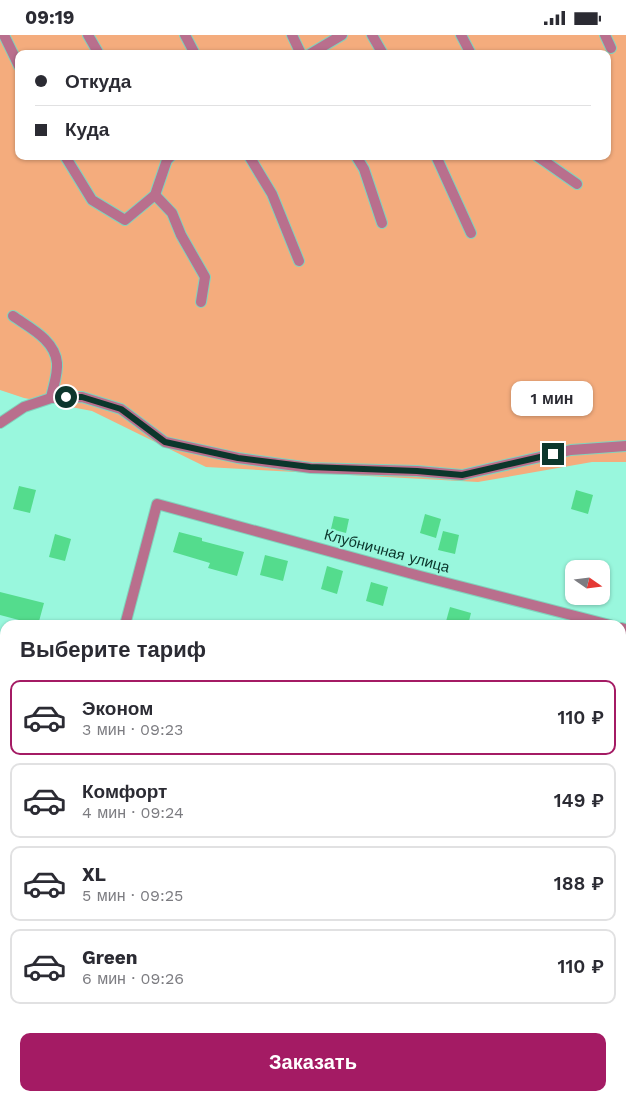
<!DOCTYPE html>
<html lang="ru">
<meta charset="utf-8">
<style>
:root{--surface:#fff;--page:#f2f2f3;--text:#2b2b33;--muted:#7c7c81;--line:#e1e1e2;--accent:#a41b64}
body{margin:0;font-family:"Work Sans",sans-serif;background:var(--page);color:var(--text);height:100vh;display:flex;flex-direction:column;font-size:19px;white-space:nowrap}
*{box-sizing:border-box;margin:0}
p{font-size:16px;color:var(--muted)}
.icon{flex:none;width:28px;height:28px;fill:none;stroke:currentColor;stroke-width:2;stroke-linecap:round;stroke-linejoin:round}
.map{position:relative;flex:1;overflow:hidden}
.panel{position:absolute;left:0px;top:585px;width:626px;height:481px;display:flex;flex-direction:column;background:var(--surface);border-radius:15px 15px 0 0;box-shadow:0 1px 4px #0004}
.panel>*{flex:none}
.hud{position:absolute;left:15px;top:15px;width:596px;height:110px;border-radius:10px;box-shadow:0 1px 4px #0004;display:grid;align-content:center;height:110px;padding:0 20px;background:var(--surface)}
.needle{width:32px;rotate:104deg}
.fabs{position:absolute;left:565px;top:525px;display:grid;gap:10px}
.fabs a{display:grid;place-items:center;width:45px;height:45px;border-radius:10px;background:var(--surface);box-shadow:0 1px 4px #0004;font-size:25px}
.end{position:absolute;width:22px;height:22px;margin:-11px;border:6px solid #0c362c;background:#fff;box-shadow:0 0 0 2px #fff}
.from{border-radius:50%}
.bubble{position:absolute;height:35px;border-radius:10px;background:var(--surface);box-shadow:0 1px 4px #0004;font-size:16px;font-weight:600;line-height:35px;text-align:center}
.hud b{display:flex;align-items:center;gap:18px;height:48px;font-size:19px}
.hud b+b{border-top:1px solid var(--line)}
.hud i{width:12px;height:12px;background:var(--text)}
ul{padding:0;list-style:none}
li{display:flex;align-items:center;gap:15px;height:75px;margin:0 10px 8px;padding:0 10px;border:2px solid var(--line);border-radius:10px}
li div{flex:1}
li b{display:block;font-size:19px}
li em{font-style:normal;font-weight:600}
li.selected{border-color:var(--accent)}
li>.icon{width:45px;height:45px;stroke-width:1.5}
h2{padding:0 20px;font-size:22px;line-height:60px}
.cta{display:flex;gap:10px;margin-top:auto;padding:10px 20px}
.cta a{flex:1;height:58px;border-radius:10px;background:var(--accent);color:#fff;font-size:20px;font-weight:600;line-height:58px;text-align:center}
.status{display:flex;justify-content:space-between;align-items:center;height:35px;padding:0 25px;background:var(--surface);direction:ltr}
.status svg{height:14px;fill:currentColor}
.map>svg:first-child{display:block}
.green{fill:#f4ac7d;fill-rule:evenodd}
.building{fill:#54dc8d}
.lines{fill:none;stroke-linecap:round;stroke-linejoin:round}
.minor-casing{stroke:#80d4bd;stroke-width:12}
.minor{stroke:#b96f8d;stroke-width:10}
.route{stroke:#0c362c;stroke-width:6}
.labels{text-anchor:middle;stroke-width:4;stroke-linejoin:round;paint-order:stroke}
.street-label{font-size:15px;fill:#0c362c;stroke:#99f7dd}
</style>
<div class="status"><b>09:19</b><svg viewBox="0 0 49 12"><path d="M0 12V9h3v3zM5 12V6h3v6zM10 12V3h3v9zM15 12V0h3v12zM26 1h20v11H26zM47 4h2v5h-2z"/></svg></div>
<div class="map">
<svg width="626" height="1066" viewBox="0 0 626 1066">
<rect width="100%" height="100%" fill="#99f7dd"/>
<g class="green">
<path d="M0,0H626V427H592L478,447L206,432L92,376L24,363L0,355ZM19,19H608V121H19Z"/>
<path d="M621,692H626V1066H315L317,1061H621Z"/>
</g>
<g class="building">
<path d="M19,451L36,455L30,478L13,474Z"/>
<path d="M576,455L593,460L588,479L571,474Z"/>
<path d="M425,479L441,484L436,503L420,498Z"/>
<path d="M334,481L349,484L346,498L331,494Z"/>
<path d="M443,496L459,500L455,519L438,515Z"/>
<path d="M179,497L202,503V506L244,517L237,541L208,533L210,528L173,517Z"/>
<path d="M55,499L71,504L65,526L49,522Z"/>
<path d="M265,520L288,526L283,546L260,540Z"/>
<path d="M327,531L343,536L337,559L321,554Z"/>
<path d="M371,547L388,552L383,571L366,566Z"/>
<path d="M0,557L44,568L38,590L0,580Z"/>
<path d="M450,572L471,578L468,590H445Z"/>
</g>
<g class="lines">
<defs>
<g id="minor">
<path d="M4,0L19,31"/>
<path d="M88,0L99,19"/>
<path d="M185,0L195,19"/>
<path d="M292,0L301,19"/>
<path d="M372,0L383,19"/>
<path d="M461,0L471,19"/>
<path d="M605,0L611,13"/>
<path d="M310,19L342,0"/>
<path d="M65,121L92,165L125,185L155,160L167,125L171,121"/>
<path d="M249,121L272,159L299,226"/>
<path d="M356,121L364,134L382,188"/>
<path d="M436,121L471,198"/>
<path d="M537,121L577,149"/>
<path d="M155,160L172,178L181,200L205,242L201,267"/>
<path d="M13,281C30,293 55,305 57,328C58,339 53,352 51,363"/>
<path d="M0,388L24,372L51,363L82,362L121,374L165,407L238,423L311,433L417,436L462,440L571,415L626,411"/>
<path d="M125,590L157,469L420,541L610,590"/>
<path d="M621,593L626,594"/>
<path d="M0,609L5,611"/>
<path d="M621,664L626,663"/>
<path d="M621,789L626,790"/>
<path d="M0,797L5,798"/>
<path d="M623,901L626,907"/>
<path d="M0,990L5,991"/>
<path d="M0,1058L5,1039"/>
<path d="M278,1061L297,1066"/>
<path d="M445,1061L452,1066"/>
<path d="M305,1066L306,1061"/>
<path d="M538,1066L541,1061"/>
</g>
</defs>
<use href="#minor" class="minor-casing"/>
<use href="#minor" class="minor"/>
</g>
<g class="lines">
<path class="route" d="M66,362H82L121,374L165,407L238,423L310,432L417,436L462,440L553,419"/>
</g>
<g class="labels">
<g class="street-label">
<text transform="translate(387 516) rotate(15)" y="5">Клубничная улица</text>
</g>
</g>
</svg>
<div class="fabs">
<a><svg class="needle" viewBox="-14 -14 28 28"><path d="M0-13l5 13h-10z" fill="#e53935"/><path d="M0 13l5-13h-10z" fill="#7c7c81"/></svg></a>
</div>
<i class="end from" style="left:66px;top:362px"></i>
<i class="end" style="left:553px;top:419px"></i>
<div class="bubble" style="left:511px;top:346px;width:82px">1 мин</div>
<div class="hud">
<b><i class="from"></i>Откуда</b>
<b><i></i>Куда</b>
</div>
<section class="panel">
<h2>Выберите тариф</h2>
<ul>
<li class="selected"><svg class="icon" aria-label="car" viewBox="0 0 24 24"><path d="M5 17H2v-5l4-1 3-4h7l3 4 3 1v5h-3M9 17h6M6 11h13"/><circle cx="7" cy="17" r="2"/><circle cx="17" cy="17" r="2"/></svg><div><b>Эконом</b><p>3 мин · 09:23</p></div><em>110 ₽</em></li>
<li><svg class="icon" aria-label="car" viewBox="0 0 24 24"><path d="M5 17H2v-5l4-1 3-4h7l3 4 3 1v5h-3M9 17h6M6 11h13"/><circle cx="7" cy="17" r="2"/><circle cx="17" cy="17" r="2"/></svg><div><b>Комфорт</b><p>4 мин · 09:24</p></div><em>149 ₽</em></li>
<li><svg class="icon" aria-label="car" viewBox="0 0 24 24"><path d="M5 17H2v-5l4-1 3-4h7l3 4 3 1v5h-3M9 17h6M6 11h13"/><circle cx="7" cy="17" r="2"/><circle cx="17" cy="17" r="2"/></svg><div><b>XL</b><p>5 мин · 09:25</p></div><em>188 ₽</em></li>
<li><svg class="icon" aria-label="car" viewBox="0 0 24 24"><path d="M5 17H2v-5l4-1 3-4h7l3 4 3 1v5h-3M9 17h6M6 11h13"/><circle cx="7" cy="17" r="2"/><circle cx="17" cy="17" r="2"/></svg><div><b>Green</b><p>6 мин · 09:26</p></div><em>110 ₽</em></li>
</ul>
<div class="cta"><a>Заказать</a></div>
</section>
</div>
